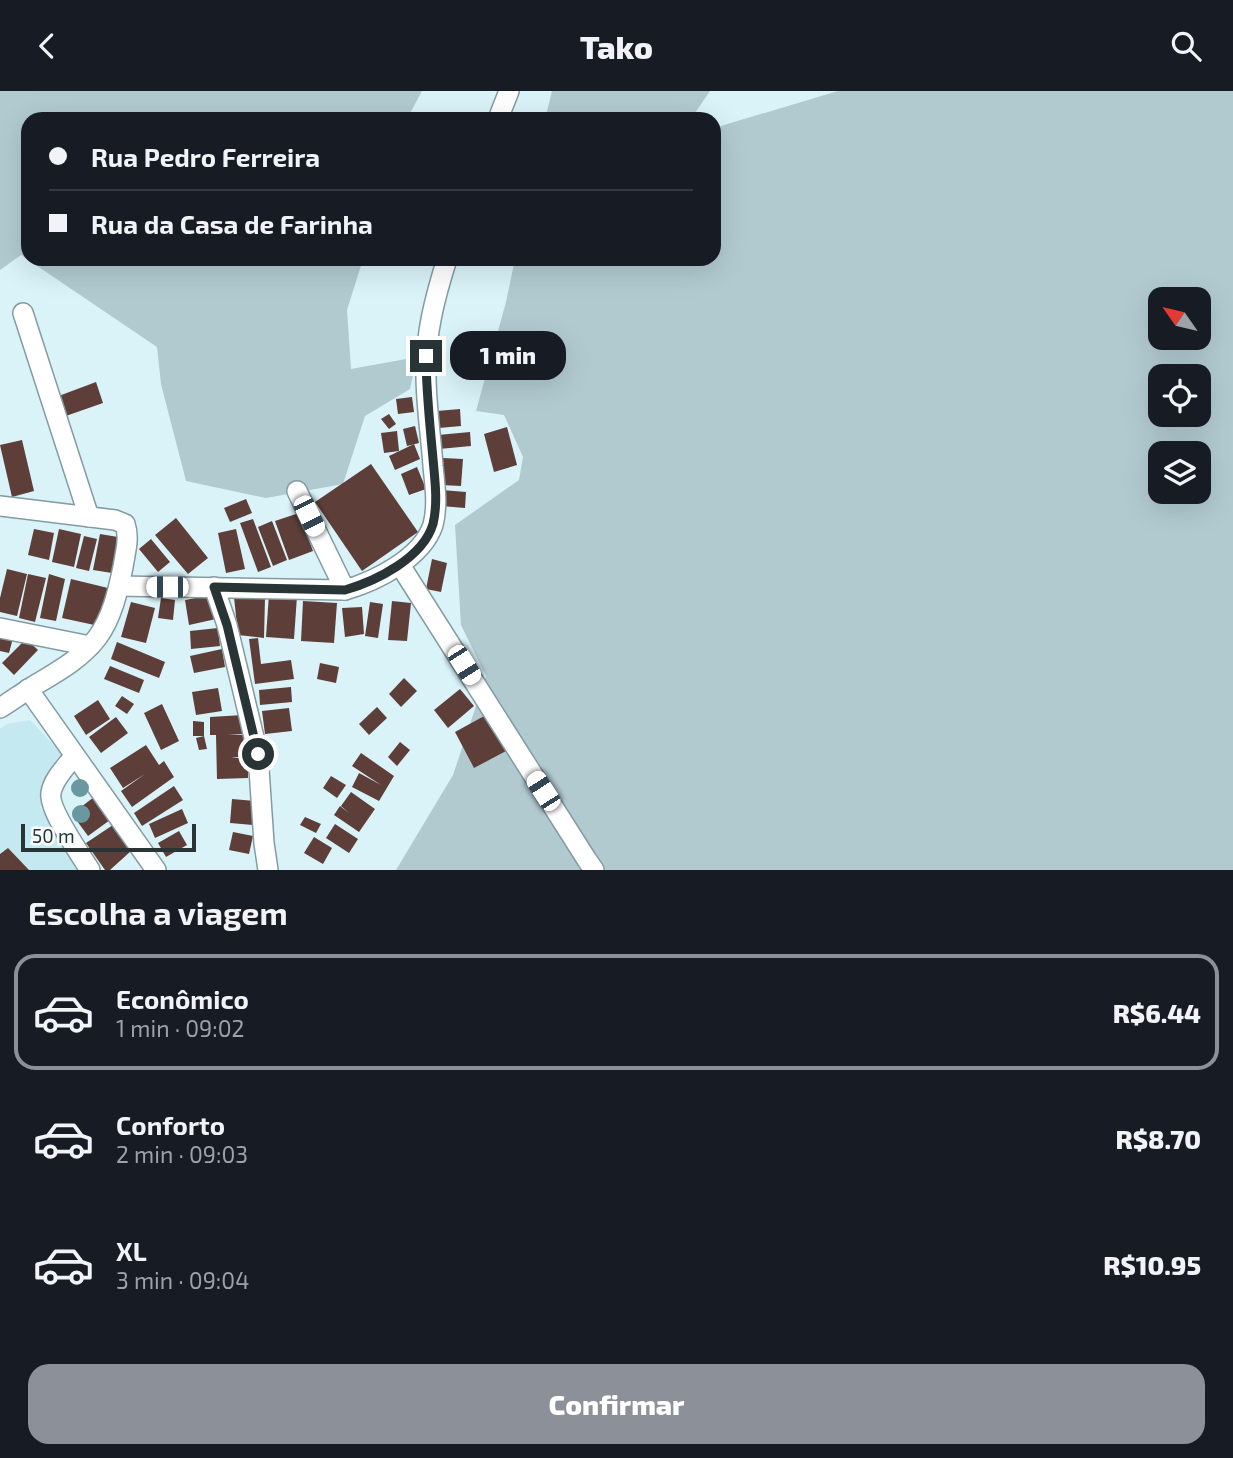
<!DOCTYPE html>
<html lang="pt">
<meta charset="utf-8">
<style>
:root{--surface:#171b24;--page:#20242c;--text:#f1f3f6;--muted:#9ea1a6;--line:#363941;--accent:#8c9099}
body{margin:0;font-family:"Exo 2",sans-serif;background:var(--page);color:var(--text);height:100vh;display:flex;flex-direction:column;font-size:26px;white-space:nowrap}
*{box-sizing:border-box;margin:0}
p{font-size:23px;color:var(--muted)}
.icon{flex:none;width:38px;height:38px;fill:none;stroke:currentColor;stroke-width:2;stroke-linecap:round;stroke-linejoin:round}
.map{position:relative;height:779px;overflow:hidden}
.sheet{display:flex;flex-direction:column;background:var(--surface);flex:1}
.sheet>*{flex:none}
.top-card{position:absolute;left:21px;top:21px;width:700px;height:154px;border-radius:21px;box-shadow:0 7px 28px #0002;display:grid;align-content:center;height:154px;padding:0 28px;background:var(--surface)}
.needle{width:46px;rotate:304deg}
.buttons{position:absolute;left:1148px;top:196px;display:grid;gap:14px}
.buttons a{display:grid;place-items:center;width:63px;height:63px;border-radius:14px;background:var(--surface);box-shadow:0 7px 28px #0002;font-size:35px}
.scale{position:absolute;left:21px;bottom:18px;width:175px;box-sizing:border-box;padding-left:7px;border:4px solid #293436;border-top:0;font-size:19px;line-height:24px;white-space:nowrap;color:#293436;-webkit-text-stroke:5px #f7fcfd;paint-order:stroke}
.end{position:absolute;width:32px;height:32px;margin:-16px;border:9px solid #293436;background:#fff;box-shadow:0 0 0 4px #fff}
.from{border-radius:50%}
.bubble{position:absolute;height:49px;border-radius:21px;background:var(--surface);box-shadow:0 7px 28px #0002;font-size:23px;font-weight:800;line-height:49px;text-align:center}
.car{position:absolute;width:21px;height:42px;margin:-21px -10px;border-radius:9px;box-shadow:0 0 5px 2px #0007;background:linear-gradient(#fff 24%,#345 0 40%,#fff 0 76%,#345 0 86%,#fff 0)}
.top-card b{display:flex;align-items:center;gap:24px;height:66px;font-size:26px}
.top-card b+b{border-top:2px solid var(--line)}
.top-card i{width:18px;height:18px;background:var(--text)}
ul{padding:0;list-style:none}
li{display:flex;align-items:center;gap:21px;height:116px;margin:0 14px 10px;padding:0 14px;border:4px solid transparent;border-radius:21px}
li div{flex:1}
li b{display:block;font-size:26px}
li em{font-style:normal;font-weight:800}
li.active{border-color:var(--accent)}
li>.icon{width:63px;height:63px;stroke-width:1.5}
h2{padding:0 28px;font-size:32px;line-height:84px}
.button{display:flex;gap:14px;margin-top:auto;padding:14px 28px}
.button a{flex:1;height:80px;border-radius:21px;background:var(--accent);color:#fff;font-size:28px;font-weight:800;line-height:80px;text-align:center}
header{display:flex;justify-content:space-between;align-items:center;height:91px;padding:0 28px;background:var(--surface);font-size:32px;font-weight:800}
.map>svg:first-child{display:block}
.built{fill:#c5e9f1}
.green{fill:#b1cad0;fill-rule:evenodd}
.building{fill:#5e3e39}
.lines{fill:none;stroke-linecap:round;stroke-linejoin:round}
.street-casing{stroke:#839ba1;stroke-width:22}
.street{stroke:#fff;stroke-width:19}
.tree{fill:#6a98a0}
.route{stroke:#293436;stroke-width:9}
</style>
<header><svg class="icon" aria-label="back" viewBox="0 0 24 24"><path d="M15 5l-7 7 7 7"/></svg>Tako<svg class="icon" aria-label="search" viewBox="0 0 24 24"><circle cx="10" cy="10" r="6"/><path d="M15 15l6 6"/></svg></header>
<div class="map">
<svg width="1233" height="779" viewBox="0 0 1233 779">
<rect width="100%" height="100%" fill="#d9f3f9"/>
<path class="built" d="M30,629L65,666L40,716L82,779H0V638L7,633Z"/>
<g class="green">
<path d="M0,0H422L407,28H28V168H363L347,219L351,278L417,266L410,298L365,325L343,393L266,407L186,390L161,293L157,256L21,164L0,179Z"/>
<path d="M552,0H710L691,28H545Z"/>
<path d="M838,0H1233V779H396L453,684L486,585L461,534L455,434L519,389L523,366L504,324L476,320L506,211L515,168H714V37ZM1160,208H1199V247H1160ZM1160,285H1199V324H1160ZM1160,362H1199V401H1160Z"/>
</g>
<g class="building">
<path d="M96,291L103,312L63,326L56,306Z"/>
<path d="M412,306L414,321L398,323L396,308Z"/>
<path d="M460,318L461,335L439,337L437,320Z"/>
<path d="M389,323L396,333L389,338L381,328Z"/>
<path d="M415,335L419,352L407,355L403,338Z"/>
<path d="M507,336L517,374L494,381L484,343Z"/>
<path d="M397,340L399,360L384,362L381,342Z"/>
<path d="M470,341L471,355L439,358L438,344Z"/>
<path d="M22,349L34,400L12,406L0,354Z"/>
<path d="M414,353L420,368L395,379L389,365Z"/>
<path d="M443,367L463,368L461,395L441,394Z"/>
<path d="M371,373L418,441L362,480L315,411Z"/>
<path d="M417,376L426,398L409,404L401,383Z"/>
<path d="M442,399L466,401L465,417L441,415Z"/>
<path d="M246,408L252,422L230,431L224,417Z"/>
<path d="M299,422L313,460L289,469L275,430Z"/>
<path d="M176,427L208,467L188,483L155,444Z"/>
<path d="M253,428L271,476L258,481L240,432Z"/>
<path d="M272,430L287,469L273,475L258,436Z"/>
<path d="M34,438L54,442L49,469L28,464Z"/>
<path d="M59,438L81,443L74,476L52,471Z"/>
<path d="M236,438L245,478L226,482L218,442Z"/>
<path d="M100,443L118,446L112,482L93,479Z"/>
<path d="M84,445L97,448L89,480L76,477Z"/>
<path d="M151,448L170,471L158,481L139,458Z"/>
<path d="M432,468L447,472L441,501L426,498Z"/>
<path d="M7,478L27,483L17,525L0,521V507Z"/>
<path d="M28,483L46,487L35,531L19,527Z"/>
<path d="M49,483L65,488L56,530L40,527Z"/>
<path d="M71,488L108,497L99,535L62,527Z"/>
<path d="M269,503L297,505L294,548L266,546Z"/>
<path d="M211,504L216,528L189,534L185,509Z"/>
<path d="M234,506L265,507L264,547L238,544Z"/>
<path d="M161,507L175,509L173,529L158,527Z"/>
<path d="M303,510L337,512L334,552L301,550Z"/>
<path d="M392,510L411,512L407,550L388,549Z"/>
<path d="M131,511L155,517L146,552L121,546Z"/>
<path d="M370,511L383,513L378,547L365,545Z"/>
<path d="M362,516L364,543L345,546L342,517Z"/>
<path d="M218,537L220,555L191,558L190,540Z"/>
<path d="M0,544L13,547L9,562L0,560Z"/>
<path d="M258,547L261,573L291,569L294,588L255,593L249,548Z"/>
<path d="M26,548L38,559L14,584L2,572Z"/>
<path d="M117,551L165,571L159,587L111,568Z"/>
<path d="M222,558L225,576L194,582L190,565Z"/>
<path d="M320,572L339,576L336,592L317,588Z"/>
<path d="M110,575L144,589L139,602L104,588Z"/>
<path d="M404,587L417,600L401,616L389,603Z"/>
<path d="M291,596L292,611L260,614L259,599Z"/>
<path d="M218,597L222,620L196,624L192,601Z"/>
<path d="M460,598L474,615L448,637L434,619Z"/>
<path d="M122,605L134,613L127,623L115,615Z"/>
<path d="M98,609L110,628L86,644L74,625Z"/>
<path d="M162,613L179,650L161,659L144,622Z"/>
<path d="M377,616L387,627L369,644L359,633Z"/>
<path d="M289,617L292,640L265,643L262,620Z"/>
<path d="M243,624L244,643L228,644H246L247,665L231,667H248V687L217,688L216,644H210V626Z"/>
<path d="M486,624L506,660L474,677L455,641Z"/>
<path d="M116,626L128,642L101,662L89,646Z"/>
<path d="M193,630L204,631V645L207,658L199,659L196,647L204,645H193Z"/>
<path d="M400,651L410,659L397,675L388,666Z"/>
<path d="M146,654L159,674L164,670L174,686L132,716L121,700L145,683L123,697L110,677Z"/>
<path d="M361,662L394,685L379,710L352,696L359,682L381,694L352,675Z"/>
<path d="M331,685L346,694L337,707L323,697Z"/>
<path d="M174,695L183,709L142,735L134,722Z"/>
<path d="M351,701L375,718L359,741L334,724L340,715L349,722L341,715Z"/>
<path d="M94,706L110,729L88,745L72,723Z"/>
<path d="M232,708L255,710L253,734L230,732Z"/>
<path d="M182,718L188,732L155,747L149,733Z"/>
<path d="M305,726L321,733L316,742L300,734Z"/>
<path d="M335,733L358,748L349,762L326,747Z"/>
<path d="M113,734L131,760L110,779H105L86,752Z"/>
<path d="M179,740L187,754L166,766L158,752Z"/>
<path d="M233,741L253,745L249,763L229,759Z"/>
<path d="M314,746L332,757L323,773L304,762Z"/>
<path d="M8,757L29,779H0V763Z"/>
</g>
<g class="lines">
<defs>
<g id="street">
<path d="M498,28L509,0"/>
<path d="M23,222L89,426"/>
<path d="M297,400L345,499"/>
<path d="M0,415L115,429L125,433C130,447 125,462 123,476C118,500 112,527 97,547C80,569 55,582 32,596C21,603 11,610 0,617"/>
<path d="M400,474L587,769L594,779"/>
<path d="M119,495L345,499C376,490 422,467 433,434C438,415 435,395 433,375C431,345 426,314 426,284C425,244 435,206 447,168"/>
<path d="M214,496L227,534L258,663L264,752L268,779"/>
<path d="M0,537L90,555"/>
<path d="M28,598L156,779"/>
<path d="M74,665C66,676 53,688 51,702C48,718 80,763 90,779"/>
</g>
</defs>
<use href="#street" class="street-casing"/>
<use href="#street" class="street"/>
</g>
<g class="tree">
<circle cx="80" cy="697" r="9"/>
<circle cx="81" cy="723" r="9"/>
</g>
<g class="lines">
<path class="route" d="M258,663L227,534L214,496L345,499C376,490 423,467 433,433C438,412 435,390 433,368C430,334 426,299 426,265"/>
</g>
</svg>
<div class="buttons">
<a><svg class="needle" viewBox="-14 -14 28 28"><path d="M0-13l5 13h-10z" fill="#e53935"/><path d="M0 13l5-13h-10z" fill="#9ea1a6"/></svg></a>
<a><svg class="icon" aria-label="locate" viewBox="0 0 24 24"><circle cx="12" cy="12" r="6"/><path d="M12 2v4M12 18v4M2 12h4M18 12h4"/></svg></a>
<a><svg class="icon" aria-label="layers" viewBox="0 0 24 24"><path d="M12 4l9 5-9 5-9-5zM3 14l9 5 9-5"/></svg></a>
</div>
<div class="scale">50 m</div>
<i class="end from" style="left:258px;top:663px"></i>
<i class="end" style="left:426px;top:265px"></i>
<div class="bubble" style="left:450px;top:240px;width:116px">1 min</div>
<i class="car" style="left:309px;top:425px;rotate:154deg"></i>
<i class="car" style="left:167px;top:496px;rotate:270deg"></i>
<i class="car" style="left:464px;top:574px;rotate:148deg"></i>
<i class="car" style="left:543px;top:700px;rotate:327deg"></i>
<div class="top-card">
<b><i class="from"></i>Rua Pedro Ferreira</b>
<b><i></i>Rua da Casa de Farinha</b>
</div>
</div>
<section class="sheet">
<h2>Escolha a viagem</h2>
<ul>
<li class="active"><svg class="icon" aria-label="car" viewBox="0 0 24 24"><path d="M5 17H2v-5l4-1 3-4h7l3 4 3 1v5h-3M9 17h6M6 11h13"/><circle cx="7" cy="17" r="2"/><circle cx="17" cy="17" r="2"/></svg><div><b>Econômico</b><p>1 min · 09:02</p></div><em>R$6.44</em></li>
<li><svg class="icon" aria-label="car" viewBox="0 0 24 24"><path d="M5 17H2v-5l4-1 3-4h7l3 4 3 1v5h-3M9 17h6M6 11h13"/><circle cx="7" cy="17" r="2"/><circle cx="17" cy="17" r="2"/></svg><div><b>Conforto</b><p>2 min · 09:03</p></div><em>R$8.70</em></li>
<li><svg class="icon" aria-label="car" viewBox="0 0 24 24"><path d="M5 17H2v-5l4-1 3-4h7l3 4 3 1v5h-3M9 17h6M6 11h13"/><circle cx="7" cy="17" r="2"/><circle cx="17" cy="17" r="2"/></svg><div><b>XL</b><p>3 min · 09:04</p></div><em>R$10.95</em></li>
</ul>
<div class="button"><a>Confirmar</a></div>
</section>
